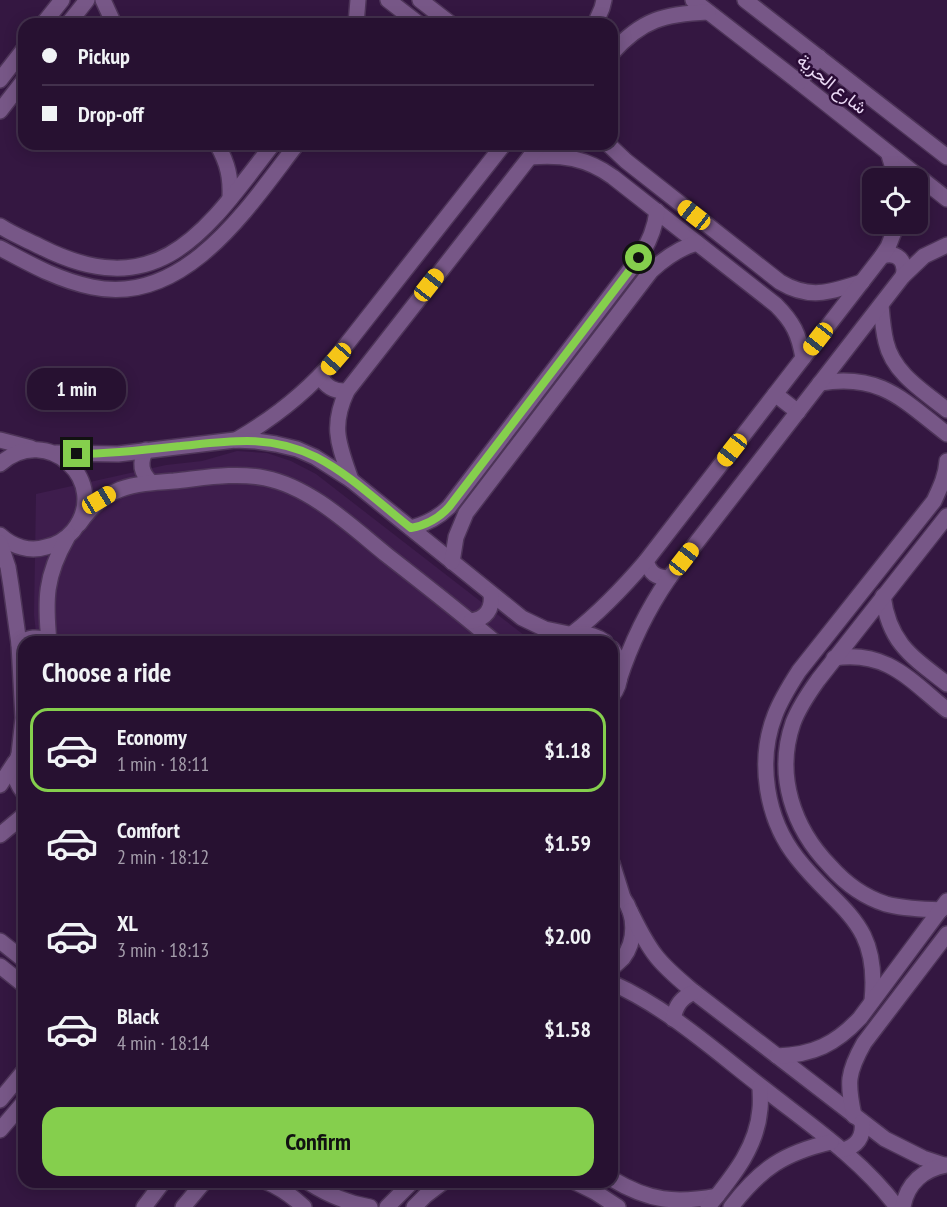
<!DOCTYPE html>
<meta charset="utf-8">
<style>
:root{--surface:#271131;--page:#331f3d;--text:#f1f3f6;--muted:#a49dab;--line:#43314d;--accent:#85cf4d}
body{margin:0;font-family:"PT Sans Narrow",Vazirmatn,sans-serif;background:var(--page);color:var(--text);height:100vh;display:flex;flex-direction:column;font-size:22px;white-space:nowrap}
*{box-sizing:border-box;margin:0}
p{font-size:20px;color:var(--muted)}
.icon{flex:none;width:33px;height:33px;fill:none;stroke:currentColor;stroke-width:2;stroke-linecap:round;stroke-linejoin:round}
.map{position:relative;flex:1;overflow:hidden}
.details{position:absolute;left:18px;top:636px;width:600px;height:552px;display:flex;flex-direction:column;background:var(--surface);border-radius:18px;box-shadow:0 3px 15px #0003,0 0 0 2px var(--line)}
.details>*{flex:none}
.guide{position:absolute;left:18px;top:18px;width:600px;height:132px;border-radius:18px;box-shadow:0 3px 15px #0003,0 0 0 2px var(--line);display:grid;align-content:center;height:132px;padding:0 24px;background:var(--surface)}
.fabs{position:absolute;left:862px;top:168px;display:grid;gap:12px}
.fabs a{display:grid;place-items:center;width:66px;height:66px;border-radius:12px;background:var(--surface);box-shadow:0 3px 15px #0003,0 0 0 2px var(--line);font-size:30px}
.end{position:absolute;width:27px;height:27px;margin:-14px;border:8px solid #85cf4d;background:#111;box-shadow:0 0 0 3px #111}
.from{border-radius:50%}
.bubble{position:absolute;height:42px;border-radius:18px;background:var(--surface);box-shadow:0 3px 15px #0003,0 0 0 2px var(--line);font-size:20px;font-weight:800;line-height:42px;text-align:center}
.car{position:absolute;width:18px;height:36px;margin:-18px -9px;border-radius:8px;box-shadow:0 0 4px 2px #0007;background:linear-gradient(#f5c518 24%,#345 0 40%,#f5c518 0 76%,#345 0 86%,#f5c518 0)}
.guide b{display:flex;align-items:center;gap:21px;height:57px;font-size:22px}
.guide b+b{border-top:2px solid var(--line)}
.guide i{width:15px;height:15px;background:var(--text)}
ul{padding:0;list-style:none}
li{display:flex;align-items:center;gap:18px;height:84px;margin:0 12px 9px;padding:0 12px;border:3px solid transparent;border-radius:18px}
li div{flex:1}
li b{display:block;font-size:22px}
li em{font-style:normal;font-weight:800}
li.current{border-color:var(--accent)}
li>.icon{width:54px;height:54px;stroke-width:1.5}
h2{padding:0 24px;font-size:27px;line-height:72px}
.primary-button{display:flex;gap:12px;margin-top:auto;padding:12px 24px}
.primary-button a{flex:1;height:69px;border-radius:18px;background:var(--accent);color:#111;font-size:24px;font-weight:800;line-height:69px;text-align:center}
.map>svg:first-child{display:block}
.built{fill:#3e1d4d}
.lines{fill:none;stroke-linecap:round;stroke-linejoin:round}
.minor-casing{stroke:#4d3458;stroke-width:18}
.minor{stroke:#775787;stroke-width:15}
.route{stroke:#85cf4d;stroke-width:8}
.labels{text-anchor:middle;stroke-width:5;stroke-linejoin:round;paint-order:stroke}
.street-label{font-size:18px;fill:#ead9f4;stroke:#2a0c36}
</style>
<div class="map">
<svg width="947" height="1207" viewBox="0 0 947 1207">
<rect width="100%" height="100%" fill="#341741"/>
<path class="built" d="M237,451L267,453L291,461L316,474L533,642H37L34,615L36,494L166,465L202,461Z"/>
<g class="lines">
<defs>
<g id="minor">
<path d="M103,0L114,24"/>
<path d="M388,0L419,24"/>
<path d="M420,0L451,24"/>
<path d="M693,0L799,82L947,199"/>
<path d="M745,0L947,157"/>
<path d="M43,24L62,0"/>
<path d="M68,24L87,0"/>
<path d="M356,24L358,0"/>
<path d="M595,24L602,8L604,0"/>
<path d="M612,53C642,19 665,14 708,12"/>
<path d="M0,80L24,49"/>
<path d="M799,82L819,57"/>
<path d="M0,111L24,80"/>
<path d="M217,144C228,164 231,177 230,199"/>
<path d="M608,144L626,161L780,282C810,300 831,292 862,282"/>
<path d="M889,155L896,178"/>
<path d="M530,157C561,154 587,158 613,177L776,305C793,322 799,334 803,358"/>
<path d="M0,226C12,234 27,240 41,247C160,307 207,229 273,144"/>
<path d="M0,248C30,264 58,280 92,287C185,307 249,206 297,144"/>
<path d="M882,256C897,251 907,261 903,276"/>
<path d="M881,305C882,317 883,330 886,342C893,373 923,391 947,410"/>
<path d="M320,376C326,387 334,392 347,391"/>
<path d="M820,383C881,373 903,400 947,434"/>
<path d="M775,394L798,412"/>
<path d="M0,440L31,448"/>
<path d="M236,440C274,418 307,392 335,359L504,144"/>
<path d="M146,450C139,463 141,473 151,482"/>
<path d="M56,453L118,454L235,440L256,441L276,444L297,449L315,457L351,480L522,618L545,629L569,634"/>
<path d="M0,464C47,422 112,482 73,531C66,539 57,545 46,547C30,552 13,547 0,535"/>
<path d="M351,480C339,445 330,427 347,391L540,144"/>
<path d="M79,524C105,486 131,484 174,481C204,478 235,472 265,478C311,487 352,527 388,556C424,584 460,612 495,642"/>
<path d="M411,528C426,524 438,518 449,507L639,258C649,243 655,229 657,211"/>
<path d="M0,543L8,567L11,586L19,644L23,718L19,754"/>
<path d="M646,561C650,573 656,578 669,578"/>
<path d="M452,562L456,537L466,513L651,271C665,258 679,248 697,243"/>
<path d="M883,596C889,643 912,657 947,684"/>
<path d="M471,621C486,619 493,609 491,594"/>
<path d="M572,634C600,612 623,588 646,561L882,256L888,247L897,224"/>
<path d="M569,635C583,632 594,634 605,642"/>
<path d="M49,642C45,600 45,576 67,538"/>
<path d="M19,644C29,637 37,636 49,641"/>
<path d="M612,649C622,662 623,683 612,696"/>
<path d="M834,658C887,650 910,680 947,710"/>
<path d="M619,680C631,643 647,610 669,578L903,276L924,256L947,245"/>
<path d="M24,748C12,762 12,779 24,793"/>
<path d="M0,785L15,762"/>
<path d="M0,835L24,815"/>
<path d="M612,863L623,898"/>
<path d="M612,888C615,892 620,895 623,898C636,915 636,941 623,958C620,961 615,965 612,968"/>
<path d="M941,910C922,909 904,909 886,904C864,897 845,883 830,866C793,828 775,775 793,723C799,707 808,694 818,680L947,516"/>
<path d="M630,911C638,927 645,942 656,956C667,970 681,981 694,992L885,1139L923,1158L944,1165"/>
<path d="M0,941L24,960"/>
<path d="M0,966L24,985"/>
<path d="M612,983C668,1008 715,1051 763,1088C810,1125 861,1159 897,1207"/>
<path d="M872,1001C880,920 839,912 797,858C766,819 757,761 775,715C781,699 790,685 799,671L934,501C940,488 946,476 947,461"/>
<path d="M673,1019C676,1005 681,998 694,992"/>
<path d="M777,1056C813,1055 836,1044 860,1018L947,901"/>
<path d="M0,1100L24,1071"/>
<path d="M854,1116C847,1083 847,1073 864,1043L947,934"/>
<path d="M0,1130L24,1102"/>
<path d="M842,1150C857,1147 864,1137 862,1122"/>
<path d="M612,1179C649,1201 675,1204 717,1196"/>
<path d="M267,1182C281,1188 292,1196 304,1207"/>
<path d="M308,1182C328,1195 347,1203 370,1207"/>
<path d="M575,1182L595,1192L618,1207"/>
<path d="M144,1207L163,1182"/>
<path d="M183,1207L204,1182"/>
<path d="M387,1207L412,1182"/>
<path d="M414,1207L426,1195L443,1182"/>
<path d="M708,1207C732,1177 757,1148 760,1109C761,1101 760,1093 760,1086"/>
<path d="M731,1207C761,1168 784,1153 831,1142"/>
<path d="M903,1207C907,1183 924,1169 947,1165"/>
</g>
</defs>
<use href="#minor" class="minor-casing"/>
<use href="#minor" class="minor"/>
</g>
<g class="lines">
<path class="route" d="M77,454C112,454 146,450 181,446C230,441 270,434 316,457C351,475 380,504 411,528C427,525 439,518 449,507L639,258"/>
</g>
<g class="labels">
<g class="street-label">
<text transform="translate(832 84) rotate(39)" y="6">شارع الحرية</text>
</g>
</g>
</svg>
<div class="fabs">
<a><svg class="icon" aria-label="locate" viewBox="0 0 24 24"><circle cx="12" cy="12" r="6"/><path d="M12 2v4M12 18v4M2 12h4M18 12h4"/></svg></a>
</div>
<i class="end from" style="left:639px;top:258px"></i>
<i class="end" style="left:77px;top:454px"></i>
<div class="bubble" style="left:27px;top:368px;width:99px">1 min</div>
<i class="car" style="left:694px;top:215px;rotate:308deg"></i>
<i class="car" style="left:429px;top:285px;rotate:38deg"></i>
<i class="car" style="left:818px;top:339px;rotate:218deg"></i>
<i class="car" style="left:336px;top:359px;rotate:221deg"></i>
<i class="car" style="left:732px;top:450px;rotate:218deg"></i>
<i class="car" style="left:99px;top:500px;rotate:59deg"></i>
<i class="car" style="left:684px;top:559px;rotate:38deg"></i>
<div class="guide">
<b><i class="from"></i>Pickup</b>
<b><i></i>Drop-off</b>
</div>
<section class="details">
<h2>Choose a ride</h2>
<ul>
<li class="current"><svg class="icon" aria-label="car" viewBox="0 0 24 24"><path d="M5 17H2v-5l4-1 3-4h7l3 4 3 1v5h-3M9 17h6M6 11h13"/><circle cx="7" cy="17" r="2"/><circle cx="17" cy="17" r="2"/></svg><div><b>Economy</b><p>1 min · 18:11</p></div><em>$1.18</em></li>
<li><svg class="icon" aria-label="car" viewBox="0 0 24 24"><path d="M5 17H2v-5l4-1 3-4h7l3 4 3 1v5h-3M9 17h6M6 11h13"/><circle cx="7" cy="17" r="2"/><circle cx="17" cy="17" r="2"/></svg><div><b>Comfort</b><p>2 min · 18:12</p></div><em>$1.59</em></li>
<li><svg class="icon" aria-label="car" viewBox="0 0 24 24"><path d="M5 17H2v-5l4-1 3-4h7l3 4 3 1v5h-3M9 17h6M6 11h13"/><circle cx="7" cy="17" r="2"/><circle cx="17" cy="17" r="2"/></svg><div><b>XL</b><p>3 min · 18:13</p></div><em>$2.00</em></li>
<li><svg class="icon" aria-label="car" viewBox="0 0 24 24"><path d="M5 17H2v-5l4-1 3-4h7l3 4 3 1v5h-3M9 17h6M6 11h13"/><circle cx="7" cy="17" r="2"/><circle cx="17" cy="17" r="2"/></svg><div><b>Black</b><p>4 min · 18:14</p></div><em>$1.58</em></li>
</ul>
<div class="primary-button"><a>Confirm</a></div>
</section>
</div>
